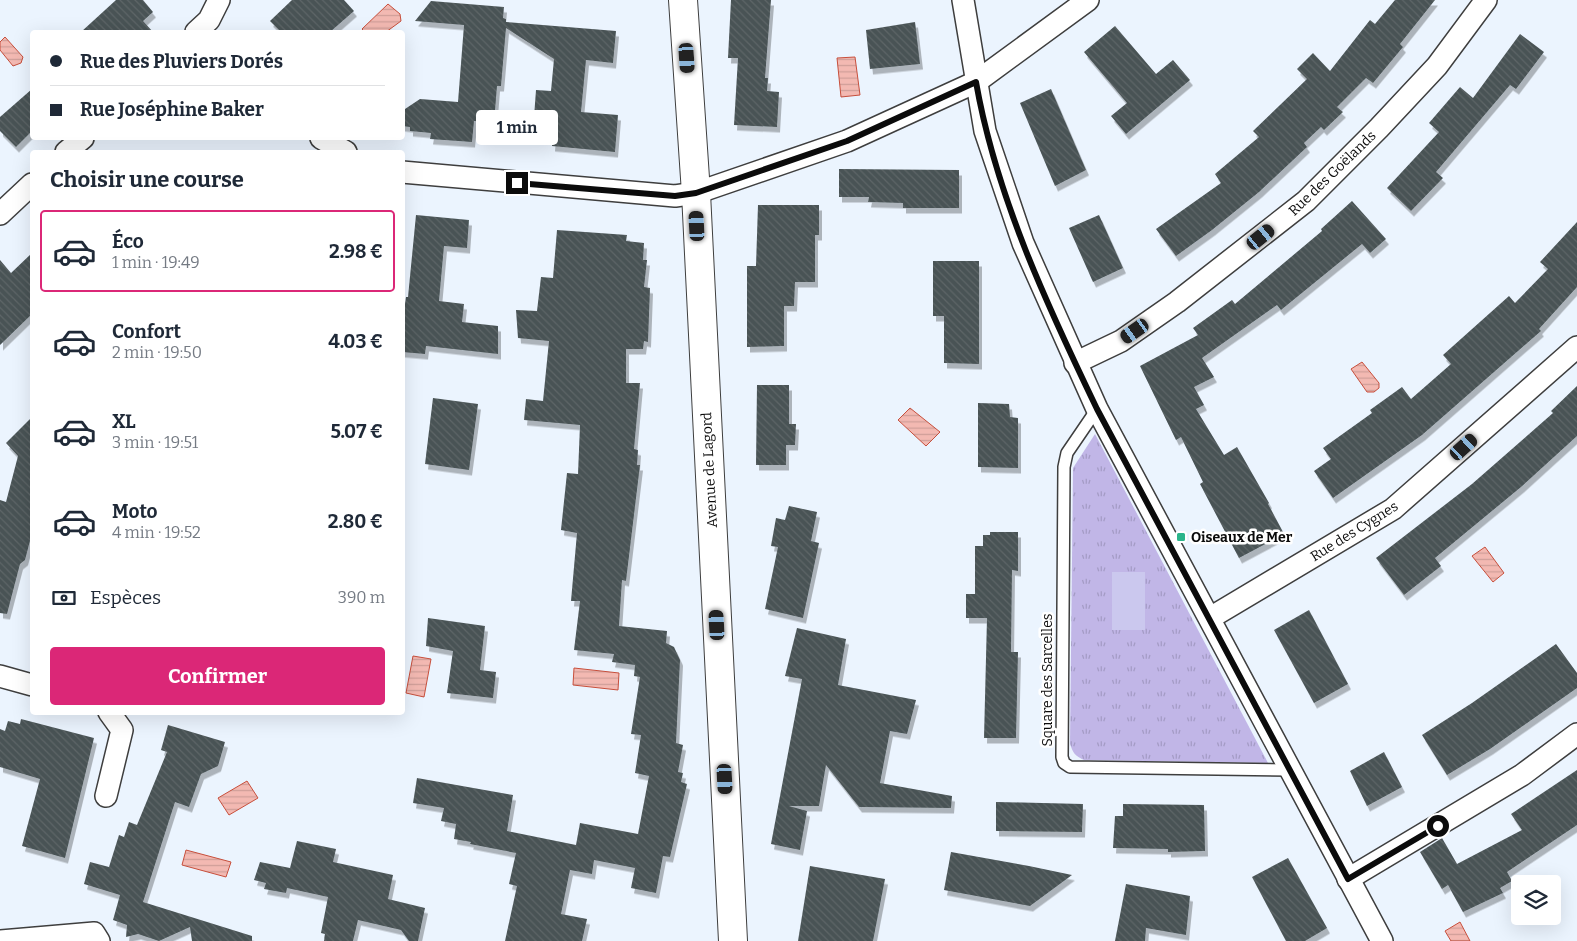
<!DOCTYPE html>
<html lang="fr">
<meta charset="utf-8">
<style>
:root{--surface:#fff;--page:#f2f2f3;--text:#1f2937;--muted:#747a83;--line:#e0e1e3;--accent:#db2777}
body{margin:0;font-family:Bitter,serif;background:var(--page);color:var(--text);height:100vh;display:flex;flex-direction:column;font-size:19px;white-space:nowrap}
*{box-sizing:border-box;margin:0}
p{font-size:16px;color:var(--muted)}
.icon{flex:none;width:28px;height:28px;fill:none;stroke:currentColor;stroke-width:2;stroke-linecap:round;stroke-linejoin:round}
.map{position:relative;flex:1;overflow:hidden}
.panel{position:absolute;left:30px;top:150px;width:375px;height:565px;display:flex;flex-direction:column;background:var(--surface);border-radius:5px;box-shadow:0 5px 20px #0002}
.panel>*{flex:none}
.banner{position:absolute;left:30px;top:30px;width:375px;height:110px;border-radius:5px;box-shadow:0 5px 20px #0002;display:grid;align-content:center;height:110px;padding:0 20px;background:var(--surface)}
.buttons{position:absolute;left:1511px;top:875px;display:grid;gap:10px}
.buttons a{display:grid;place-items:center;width:50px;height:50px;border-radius:5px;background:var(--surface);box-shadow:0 5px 20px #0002;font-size:25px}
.end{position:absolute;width:22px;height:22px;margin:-11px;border:6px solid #0b0b0b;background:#fff;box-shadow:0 0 0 2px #fff}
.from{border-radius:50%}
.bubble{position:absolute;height:35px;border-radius:5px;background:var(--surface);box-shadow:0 5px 20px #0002;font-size:16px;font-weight:700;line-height:35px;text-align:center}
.car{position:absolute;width:15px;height:30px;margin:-15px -8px;border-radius:6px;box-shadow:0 0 4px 1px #0007;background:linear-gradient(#222 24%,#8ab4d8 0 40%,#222 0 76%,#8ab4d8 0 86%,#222 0)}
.banner b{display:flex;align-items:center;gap:18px;height:48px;font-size:19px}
.banner b+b{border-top:1px solid var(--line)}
.banner i{width:12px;height:12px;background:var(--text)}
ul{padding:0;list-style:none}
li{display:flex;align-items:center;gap:15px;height:82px;margin:0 10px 8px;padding:0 10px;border:2px solid transparent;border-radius:5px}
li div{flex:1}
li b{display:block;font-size:19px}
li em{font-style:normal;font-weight:700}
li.selected{border-color:var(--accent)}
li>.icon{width:45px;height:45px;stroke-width:1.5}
h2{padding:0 20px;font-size:22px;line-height:60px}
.pay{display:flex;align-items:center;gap:12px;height:55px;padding:0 20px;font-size:19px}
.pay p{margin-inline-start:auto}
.primary-button{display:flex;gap:10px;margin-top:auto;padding:10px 20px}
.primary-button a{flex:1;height:58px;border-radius:5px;background:var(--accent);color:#fff;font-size:20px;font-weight:700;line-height:58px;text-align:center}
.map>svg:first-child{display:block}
.grass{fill:url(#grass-tufts)}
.pitch{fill:#cbc8ee}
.water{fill:url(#water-rules);stroke:#c74f3c}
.building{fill:url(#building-back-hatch);filter:url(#shadow)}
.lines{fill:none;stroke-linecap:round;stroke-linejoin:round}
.service-casing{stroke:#3e3e3e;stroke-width:14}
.minor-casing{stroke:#3e3e3e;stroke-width:24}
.tertiary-casing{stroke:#3e3e3e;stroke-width:30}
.service{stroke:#fff;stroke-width:11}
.minor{stroke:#fff;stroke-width:21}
.tertiary{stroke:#fff;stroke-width:28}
.route{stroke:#0b0b0b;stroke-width:6}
.poi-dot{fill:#2ab58b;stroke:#fff;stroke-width:2}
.labels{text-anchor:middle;stroke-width:5;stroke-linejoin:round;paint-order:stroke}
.street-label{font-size:14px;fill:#0b0b0b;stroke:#fff}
.poi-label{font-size:14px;font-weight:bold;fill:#0b0b0b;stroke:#fff;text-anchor:start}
</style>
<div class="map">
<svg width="1577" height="941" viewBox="0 0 1577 941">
<defs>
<pattern id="grass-tufts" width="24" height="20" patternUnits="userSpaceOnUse" patternTransform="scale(1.25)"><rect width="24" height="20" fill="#c1b6e7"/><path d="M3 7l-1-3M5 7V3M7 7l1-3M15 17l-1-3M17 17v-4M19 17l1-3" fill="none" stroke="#a49bc5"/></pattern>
<pattern id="water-rules" width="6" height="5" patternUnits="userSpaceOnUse" patternTransform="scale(1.25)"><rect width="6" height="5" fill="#f3b9b2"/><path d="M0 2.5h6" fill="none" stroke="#cf9e98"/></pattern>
<pattern id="building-back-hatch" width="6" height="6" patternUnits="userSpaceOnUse" patternTransform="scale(1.25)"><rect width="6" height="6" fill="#485254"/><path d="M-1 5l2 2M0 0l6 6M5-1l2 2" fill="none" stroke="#5e6668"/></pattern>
<filter id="shadow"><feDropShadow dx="3" dy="5.5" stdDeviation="0" flood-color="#0004"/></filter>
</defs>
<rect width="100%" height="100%" fill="#ebf4fe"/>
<path class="grass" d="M1095,434L1268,763L1084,760C1075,756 1073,753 1070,744L1073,468Z"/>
<rect class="pitch" x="1112" y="572" width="33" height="58"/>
<g class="water">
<path d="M388,4L400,14L401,21L386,32H365L362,29Z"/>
<path d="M5,37L23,57L21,63L13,66L0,50V42Z"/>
<path d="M855,57L860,95L841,97L837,58Z"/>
<path d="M1362,362L1379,383V388L1374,392H1367L1351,369Z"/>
<path d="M910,408L940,432L926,446L898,420Z"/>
<path d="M1485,547L1504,573L1493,582L1472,556Z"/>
<path d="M413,656L431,659L424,697L406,693Z"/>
<path d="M574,668L619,673L618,690L573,685Z"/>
<path d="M247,781L258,798L229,815L218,798Z"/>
<path d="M186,850L231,862L226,877L182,865Z"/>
<path d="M1460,922L1470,941H1451L1445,931Z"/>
</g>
<g class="building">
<path d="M116,0H143L153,12L143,21L153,32H81Z"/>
<path d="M292,0H344L354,11L330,32H281L270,21Z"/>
<path d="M731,0H771L765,78H768L767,91L779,92L777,127L734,125L738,58H728Z"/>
<path d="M1395,0H1435L1400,44L1403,47L1373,83L1366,78L1337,107L1343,112L1324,130L1321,127L1304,143L1307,147L1259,192L1212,230L1176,256L1156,229L1221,183L1215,174L1259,137L1253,131L1307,79L1297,69L1313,53L1330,71L1370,20L1375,24Z"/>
<path d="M431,1L504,7L503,18L506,19V22L616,31L613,63L586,60L581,112L618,115L615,152L552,146L553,133L533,131L536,90L551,91L554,59L506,28L501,86H497L494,123L474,121L472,142L430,139L431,133L410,131V127L402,126V111L420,99L458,102L464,25L415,21Z"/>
<path d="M915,22L920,64L870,69L866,30Z"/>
<path d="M1115,26L1156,74L1173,60L1190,80L1126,134L1111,116L1127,103L1084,52Z"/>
<path d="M1520,34L1544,52L1516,89L1510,85L1436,172L1443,178L1411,211L1387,188L1439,132L1429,123L1460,87L1473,98Z"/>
<path d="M32,89V131L16,147L0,131V117Z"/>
<path d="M1051,89L1086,170L1055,186L1020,103Z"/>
<path d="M839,169L959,170V208H903V203L868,202L869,197H839Z"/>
<path d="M1352,201L1386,239L1370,253L1362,244L1281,310L1277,305L1202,358L1214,377L1194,387L1204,405L1196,409L1224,455L1237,447L1269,503L1268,504L1284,534L1239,558L1200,484L1203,482L1181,437L1176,440L1140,366L1198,335L1193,328L1232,300L1235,304L1322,231L1321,229Z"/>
<path d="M758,205H819V235H815V282H795L794,306H784V346L747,347V266H756Z"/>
<path d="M416,215L469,220L467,248L444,246L439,301L464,304L462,322L498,326V354L426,346L425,354L402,352V325L406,297H408Z"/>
<path d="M1099,215L1123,268L1093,282L1069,228Z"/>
<path d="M1577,222V287L1539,329L1541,331L1422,435L1333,498L1314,471L1331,459L1323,448L1372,413L1370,410L1402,387L1411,399L1451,364L1443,355L1509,296L1515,303L1548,269L1540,262Z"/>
<path d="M557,230L627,235L626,241L644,243L643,260H647L644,287L650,288L648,342L644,341L643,349H626V383H640L634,449L638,450L637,465H640L626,581L622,580L619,626L667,631L666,643L674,647L680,660L676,743L683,745L678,772L683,773L681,782L687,784L670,857L663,856L656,893L631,888L635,868L594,860L592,874L570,870L561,914L587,919L582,941H505L517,886L509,884L516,853L470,844L471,842L454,839L456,824L441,821L444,808L413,803L417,778L513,795L507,831L576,845L580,823L638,834L649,776L635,773L641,735L631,734L640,677L634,676L635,665L612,662L614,654L574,650L580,601H571L577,533L561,530L567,473L578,474L580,425L524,420L526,399L543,401L549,341L518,338L516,310L537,311L541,277L553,278Z"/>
<path d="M32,253V314L0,345V260L11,273Z"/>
<path d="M933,261H979V364L944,363V316H933Z"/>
<path d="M757,385H789V424H796L795,445H786V465H756Z"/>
<path d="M1577,386V436L1521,487L1435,558L1441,566L1404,595L1376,558L1472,484L1553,413L1551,411Z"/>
<path d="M433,398L478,404L469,470L425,464Z"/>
<path d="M978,403L1009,404L1010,417L1018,418V468L978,467Z"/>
<path d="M32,417V533L25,560L20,564L7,614L0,613V500L6,502L18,456L6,443Z"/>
<path d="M789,506L817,512L811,541L819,543L803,618L765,609L778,547L771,546L776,518L785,520Z"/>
<path d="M990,532H1018V571L1012,570L1011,652H1018L1016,738H984L987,618H966V594H975V546H983V535H990Z"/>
<path d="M1309,610L1348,684L1314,703L1274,630Z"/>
<path d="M428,618L485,626L480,670L496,672L493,698L447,693L453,651L426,646Z"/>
<path d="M797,628L846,639L838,685L916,700L907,734L890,731L880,783L952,796L951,808L859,807L826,765L819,806H789L807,811L800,850L771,844L802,679L785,676Z"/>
<path d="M1556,644L1577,673V688L1490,749L1447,775L1422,735L1472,703Z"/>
<path d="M21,719L94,738L65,858L22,846L40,779L0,767V729L5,731L8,721L20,724Z"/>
<path d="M168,725L225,742L218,766L201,774L189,807L175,802L143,902L252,936V941H192L190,927L159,941L138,934L126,937L127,925L113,920L120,895L84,884L90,862L109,867L119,835L124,837L129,822L137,825L167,752L161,750Z"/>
<path d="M1384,752L1402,787L1367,806L1350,771Z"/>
<path d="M1577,770V825L1507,872L1512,881L1500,888L1503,893L1463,912L1448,885L1442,889L1420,852L1442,838L1457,864L1522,830L1511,814Z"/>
<path d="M996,802L1083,804L1082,832L996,831Z"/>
<path d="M1123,804L1204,805L1205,851L1168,852V849L1113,848L1115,816H1123Z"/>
<path d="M297,841L336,849L333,862L393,875L388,899L425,908L418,941H409L401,930L358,920L353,941H324L325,934L321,933L328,897L287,888L286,893L264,889L266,883L254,880L260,862L290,868Z"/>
<path d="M951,852L1029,866L1072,875L1030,906L944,890Z"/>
<path d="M1288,858L1327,928L1305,941H1286L1252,877Z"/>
<path d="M810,866L885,879L873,941H798Z"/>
<path d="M1126,884L1190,896L1186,935L1146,928L1145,941H1115Z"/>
</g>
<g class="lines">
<defs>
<path id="service" d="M1097,409L1067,453L1064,467L1062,757L1064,763L1070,767L1290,770"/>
<g id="minor">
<path d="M963,0L985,131L1023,243L1097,409L1382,941"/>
<path d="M196,32L209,20L219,0"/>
<path d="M321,138L346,152"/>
<path d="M66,152L83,138"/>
<path d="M402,172L675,196L696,193L847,141L976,82L1088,0"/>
<path d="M0,214L32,184"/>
<path d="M1075,363L1121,341L1177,302L1306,201L1379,128L1437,66L1486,0"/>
<path d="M1210,618L1393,509L1577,347"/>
<path d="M0,676L32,685"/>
<path d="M106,796L122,730L109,712"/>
<path d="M1348,879L1522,775L1577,734"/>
<path d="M0,941L94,933L99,941"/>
</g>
<path id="tertiary" d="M683,0L696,193L733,941"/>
</defs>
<use href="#service" class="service-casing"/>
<use href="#minor" class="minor-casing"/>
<use href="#tertiary" class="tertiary-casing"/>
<use href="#service" class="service"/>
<use href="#minor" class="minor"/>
<use href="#tertiary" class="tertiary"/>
</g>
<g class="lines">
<path class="route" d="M517,183L675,196L696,193L847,141L976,82C996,196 1047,305 1097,409L1348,879L1438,826"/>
</g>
<rect class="poi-dot" x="1176" y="532" width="10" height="10" rx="2.5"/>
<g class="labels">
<g class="street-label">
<text transform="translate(1332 173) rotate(-44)" y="5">Rue des Goëlands</text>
<text transform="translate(709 470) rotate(-93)" y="5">Avenue de Lagord</text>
<text transform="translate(1354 531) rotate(-32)" y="5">Rue des Cygnes</text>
<text transform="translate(1047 680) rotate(-90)" y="5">Square des Sarcelles</text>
</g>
<g class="poi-label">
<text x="1191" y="542">Oiseaux de Mer</text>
</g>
</g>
</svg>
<div class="buttons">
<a><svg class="icon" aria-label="layers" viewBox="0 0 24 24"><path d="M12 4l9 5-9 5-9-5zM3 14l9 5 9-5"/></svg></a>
</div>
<i class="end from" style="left:1438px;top:826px"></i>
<i class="end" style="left:517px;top:183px"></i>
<div class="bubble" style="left:476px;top:110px;width:82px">1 min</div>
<i class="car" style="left:687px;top:58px;rotate:176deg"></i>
<i class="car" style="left:697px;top:226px;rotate:357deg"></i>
<i class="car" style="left:1261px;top:237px;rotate:51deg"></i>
<i class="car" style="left:1135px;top:331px;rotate:235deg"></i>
<i class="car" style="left:1464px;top:447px;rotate:48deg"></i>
<i class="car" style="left:717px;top:625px;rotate:357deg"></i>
<i class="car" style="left:725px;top:779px;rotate:177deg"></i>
<div class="banner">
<b><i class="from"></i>Rue des Pluviers Dorés</b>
<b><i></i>Rue Joséphine Baker</b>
</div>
<section class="panel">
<h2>Choisir une course</h2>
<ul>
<li class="selected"><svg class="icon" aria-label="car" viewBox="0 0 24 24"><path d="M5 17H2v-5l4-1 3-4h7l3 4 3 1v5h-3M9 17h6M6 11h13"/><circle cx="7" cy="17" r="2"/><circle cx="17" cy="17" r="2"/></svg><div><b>Éco</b><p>1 min · 19:49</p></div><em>2.98 €</em></li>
<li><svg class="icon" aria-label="car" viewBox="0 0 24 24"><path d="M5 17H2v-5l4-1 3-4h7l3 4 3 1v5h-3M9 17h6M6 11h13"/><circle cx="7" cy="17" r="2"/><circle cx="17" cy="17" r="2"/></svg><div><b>Confort</b><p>2 min · 19:50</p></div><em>4.03 €</em></li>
<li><svg class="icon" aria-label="car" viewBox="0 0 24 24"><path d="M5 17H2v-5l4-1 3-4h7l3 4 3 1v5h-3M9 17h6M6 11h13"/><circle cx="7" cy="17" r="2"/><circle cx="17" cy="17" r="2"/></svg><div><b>XL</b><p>3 min · 19:51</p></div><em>5.07 €</em></li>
<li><svg class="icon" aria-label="car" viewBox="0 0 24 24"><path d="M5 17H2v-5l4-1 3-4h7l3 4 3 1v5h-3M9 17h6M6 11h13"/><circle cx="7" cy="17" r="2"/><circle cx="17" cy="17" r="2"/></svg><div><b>Moto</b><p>4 min · 19:52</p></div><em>2.80 €</em></li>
</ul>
<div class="pay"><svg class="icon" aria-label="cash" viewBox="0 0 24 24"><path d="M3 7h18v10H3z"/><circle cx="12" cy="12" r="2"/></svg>Espèces<p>390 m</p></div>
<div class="primary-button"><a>Confirmer</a></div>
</section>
</div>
